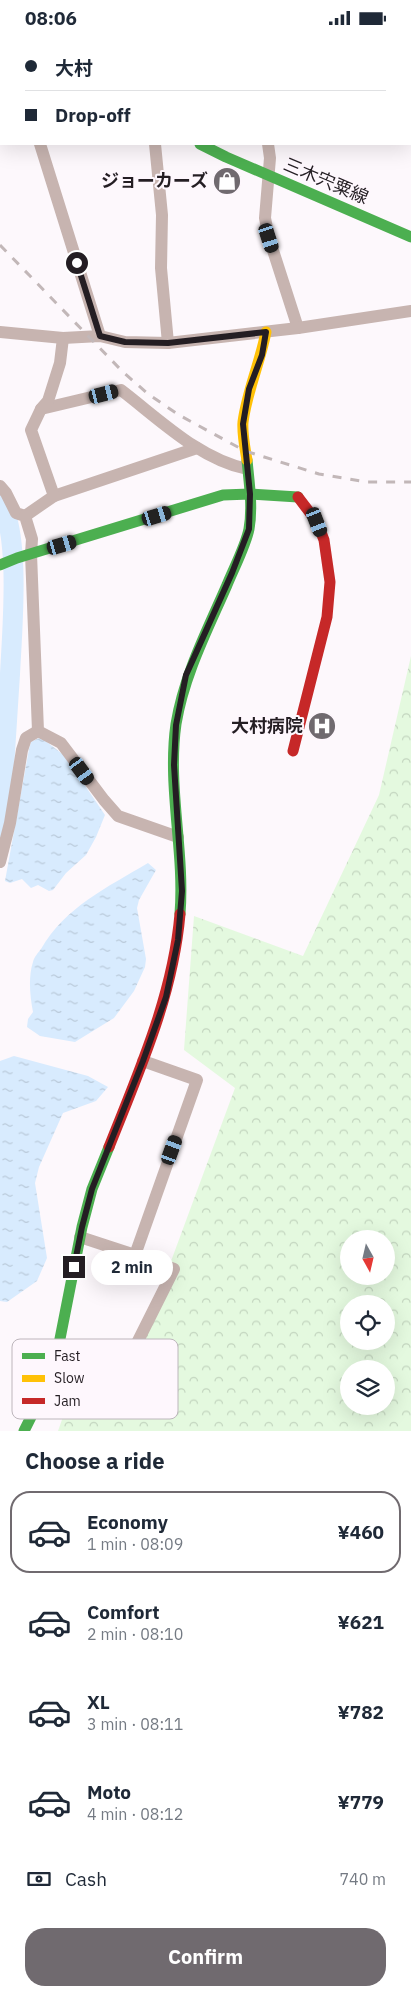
<!DOCTYPE html>
<meta charset="utf-8">
<style>
:root{--surface:#fff;--page:#f2f2f3;--text:#1f2937;--muted:#747a83;--line:#e0e1e3;--accent:#706a6f}
body{margin:0;font-family:"IBM Plex Sans","Noto Sans JP",sans-serif;background:var(--page);color:var(--text);height:100vh;display:flex;flex-direction:column;font-size:19px;white-space:nowrap}
*{box-sizing:border-box;margin:0}
p{font-size:16px;color:var(--muted)}
.icon{flex:none;width:28px;height:28px;fill:none;stroke:currentColor;stroke-width:2;stroke-linecap:round;stroke-linejoin:round}
.map{position:relative;height:1396px;overflow:hidden}
.panel{display:flex;flex-direction:column;background:var(--surface);flex:1}
.panel>*{flex:none}
.guide{position:absolute;left:0px;top:0px;width:411px;height:110px;box-shadow:0 5px 20px #0002;display:grid;align-content:center;height:110px;padding:0 25px;background:var(--surface)}
.needle{width:32px;rotate:172deg}
.buttons{position:absolute;left:340px;top:1195px;display:grid;gap:10px}
.buttons a{display:grid;place-items:center;width:55px;height:55px;border-radius:50%;background:var(--surface);box-shadow:0 5px 20px #0002;font-size:25px}
.end{position:absolute;width:22px;height:22px;margin:-11px;border:6px solid #241e23;background:#fff;box-shadow:0 0 0 2px #fff}
.from{border-radius:50%}
.bubble{position:absolute;height:35px;border-radius:18px;background:var(--surface);box-shadow:0 5px 20px #0002;font-size:16px;font-weight:700;line-height:35px;text-align:center}
.car{position:absolute;width:15px;height:30px;margin:-15px -8px;border-radius:6px;box-shadow:0 0 4px 1px #0007;background:linear-gradient(#222 24%,#8ab4d8 0 40%,#222 0 76%,#8ab4d8 0 86%,#222 0)}
.guide b{display:flex;align-items:center;gap:18px;height:48px;font-size:19px}
.guide b+b{border-top:1px solid var(--line)}
.guide i{width:12px;height:12px;background:var(--text)}
ul{padding:0;list-style:none}
li{display:flex;align-items:center;gap:15px;height:82px;margin:0 10px 8px;padding:0 15px;border:2px solid transparent;border-radius:20px}
li div{flex:1}
li b{display:block;font-size:19px}
li em{font-style:normal;font-weight:700}
li.on{border-color:var(--accent)}
li>.icon{width:45px;height:45px;stroke-width:1.5}
h2{padding:0 25px;font-size:22px;line-height:60px}
.pay{display:flex;align-items:center;gap:12px;height:55px;padding:0 25px;font-size:19px}
.pay p{margin-inline-start:auto}
.primary-button{display:flex;gap:10px;margin-top:auto;padding:10px 25px}
.primary-button a{flex:1;height:58px;border-radius:20px;background:var(--accent);color:#fff;font-size:20px;font-weight:700;line-height:58px;text-align:center}
.status{display:flex;justify-content:space-between;align-items:center;height:35px;padding:0 25px;background:var(--surface);direction:ltr}
.status svg{height:14px;fill:currentColor}
.map>svg:first-child{display:block}
.forest{fill:url(#forest-crowns);fill-rule:evenodd}
.water{fill:url(#water-ripples)}
.lines{fill:none;stroke-linecap:round;stroke-linejoin:round}
.river{stroke:#d8ebfe;stroke-width:20}
.street{stroke:#c7b4b0;stroke-width:12}
.fast{stroke:#4caf50;stroke-width:11}
.slow{stroke:#ffc107;stroke-width:11}
.jam{stroke:#c62828;stroke-width:11}
.rail{stroke:#c2b7b8;stroke-width:3;stroke-dasharray:9 9;stroke-linecap:butt}
.route{stroke:#241e23;stroke-width:6}
.labels{text-anchor:middle;stroke-width:4;stroke-linejoin:round;paint-order:stroke}
.poi-label{font-size:18px;font-weight:bold;fill:#241e23;stroke:#fef7fd;text-anchor:end}
.street-label{font-size:18px;fill:#241e23;stroke:#fef7fd}
.key{fill:#fef7fd;stroke:#bdb6bc;stroke-width:1}
.key-label{font-size:14px;fill:#241e23}
</style>
<div class="status"><b>08:06</b><svg viewBox="0 0 49 12"><path d="M0 12V9h3v3zM5 12V6h3v6zM10 12V3h3v9zM15 12V0h3v12zM26 1h20v11H26zM47 4h2v5h-2z"/></svg></div>
<div class="map">
<svg width="411" height="1396" viewBox="0 0 411 1396">
<defs>
<pattern id="forest-crowns" width="20" height="18" patternUnits="userSpaceOnUse" patternTransform="scale(1.25)"><rect width="20" height="18" fill="#e4f9df"/><path d="M2 6a3 3 0 1 1 6 0M12 15a3 3 0 1 1 6 0" fill="none" stroke="#c3d5bf"/></pattern>
<pattern id="water-ripples" width="26" height="14" patternUnits="userSpaceOnUse" patternTransform="scale(1.25)"><rect width="26" height="14" fill="#d8ebfe"/><path d="M2 4q2-2 4 0t4 0M15 11q2-2 4 0t4 0" fill="none" stroke="#b9c9d9"/></pattern>
</defs>
<rect width="100%" height="100%" fill="#fdf8fc"/>
<path class="forest" d="M411,621V1396H58L65,1376L116,1375L235,1053L184,1015L194,881L303,921L379,760ZM349,1204H386V1241H349ZM349,1269H386V1306H349ZM349,1334H386V1371H349Z"/>
<g class="water">
<path d="M39,703L43,704L65,721L105,780L96,802L86,820L66,838L53,855L49,856L38,850L31,853L22,844L10,848L5,846L29,714L31,707Z"/>
<path d="M148,828L156,835L139,865L137,873L146,924L145,932L134,956L114,983L75,1007L40,1001L27,992L28,984L33,977C30,962 28,942 33,927C34,922 38,918 41,914C65,872 108,852 148,828Z"/>
<path d="M14,1021L88,1041L108,1052L96,1066L63,1078L39,1132L35,1148L47,1223L37,1246L7,1267L0,1266V1026Z"/>
</g>
<g class="lines">
<path class="river" d="M0,465C21,501 12,596 10,639C7,691 3,743 0,795"/>
<g class="street">
<path d="M21,0V1"/>
<path d="M203,0L207,1"/>
<path d="M258,0V1"/>
<path d="M136,1L137,0"/>
<path d="M224,1L235,0"/>
<path d="M410,29H411"/>
<path d="M40,109L100,301"/>
<path d="M155,109L162,180L161,233L168,308"/>
<path d="M268,109L270,123L265,183L269,203L298,293"/>
<path d="M0,297L63,303L100,301L125,307L168,308L298,293L411,276"/>
<path d="M41,374L121,355C159,384 199,424 247,434"/>
<path d="M0,451L6,458L16,478L25,481L32,504L31,519L38,696L61,708L104,765L118,781L178,802"/>
<path d="M54,461L197,413"/>
<path d="M25,481L54,461L31,395L41,374L48,366L60,328L63,303"/>
<path d="M0,827L10,788L22,715L26,703L38,696"/>
<path d="M80,1202L135,1220L197,1045L143,1026"/>
<path d="M135,1220L174,1234L136,1310"/>
</g>
<g class="fast">
<path d="M200,109L226,122L411,202"/>
<path d="M0,530L17,523L223,460L250,459L298,462"/>
<path d="M180,879C185,816 167,752 176,689C184,640 207,596 227,550C233,535 246,510 249,494C253,472 249,447 247,425"/>
<path d="M24,1396L50,1344L57,1319L82,1192L92,1154L109,1112"/>
</g>
<g class="slow">
<path d="M0,96L1,95"/>
<path d="M247,425C245,413 242,399 243,387C247,356 260,328 266,297"/>
</g>
<g class="jam">
<path d="M41,0L42,1"/>
<path d="M293,716L327,582L330,547L324,505L317,487L298,462"/>
<path d="M109,1112C139,1036 173,961 180,879"/>
</g>
<path class="rail" d="M0,210L122,336L148,359L179,380L245,416L319,439L366,447H411"/>
</g>
<g class="lines">
<path class="route" d="M74,1232L82,1192L92,1154L143,1026L166,962L178,905L182,856L174,730L176,690L186,640L232,538L249,494L250,459L243,389L249,354L262,320L266,297L168,308L125,307L100,301L77,228"/>
</g>
<defs>
<symbol id="shop-disc" viewBox="-11 -11 22 22"><circle r="9.5" fill="#706a6f" stroke="#fef7fd"/><path d="M-5-2.5h2.3a2.7 3.5 0 0 1 5.4 0H5L5.5 6h-11ZM-1.5-2.5h3a1.5 2.3 0 0 0-3 0Z" fill="#fff"/></symbol>
<symbol id="hospital-disc" viewBox="-11 -11 22 22"><circle r="9.5" fill="#706a6f" stroke="#fef7fd"/><path d="M-5-5h3v3.5h4V-5h3V5h-3V1.5h-4V5h-3Z" fill="#fff"/></symbol>
</defs>
<g fill-rule="evenodd">
<use href="#shop-disc" x="211" y="130" width="32" height="32"/>
<use href="#hospital-disc" x="306" y="675" width="32" height="32"/>
</g>
<g class="labels">
<g class="poi-label">
<text x="208" y="152">ジョーカーズ</text>
<text x="303" y="697">大村病院</text>
</g>
<g class="street-label">
<text transform="translate(326 146) rotate(23)" y="6">三木宍粟線</text>
</g>
</g>
<rect x="12" y="1304" width="166" height="80" rx="8" class="key"/>
<rect x="22" y="1318" width="23" height="6" fill="#4caf50"/>
<rect x="22" y="1340" width="23" height="7" fill="#ffc107"/>
<rect x="22" y="1363" width="23" height="6" fill="#c62828"/>
<g class="key-label">
<text x="54" y="1326">Fast</text>
<text x="54" y="1348">Slow</text>
<text x="54" y="1371">Jam</text>
</g>
</svg>
<div class="buttons">
<a><svg class="needle" viewBox="-14 -14 28 28"><path d="M0-13l5 13h-10z" fill="#e53935"/><path d="M0 13l5-13h-10z" fill="#747a83"/></svg></a>
<a><svg class="icon" aria-label="locate" viewBox="0 0 24 24"><circle cx="12" cy="12" r="6"/><path d="M12 2v4M12 18v4M2 12h4M18 12h4"/></svg></a>
<a><svg class="icon" aria-label="layers" viewBox="0 0 24 24"><path d="M12 4l9 5-9 5-9-5zM3 14l9 5 9-5"/></svg></a>
</div>
<i class="end from" style="left:77px;top:228px"></i>
<i class="end" style="left:74px;top:1232px"></i>
<div class="bubble" style="left:91px;top:1215px;width:82px">2 min</div>
<i class="car" style="left:269px;top:203px;rotate:162deg"></i>
<i class="car" style="left:104px;top:359px;rotate:76deg"></i>
<i class="car" style="left:157px;top:481px;rotate:73deg"></i>
<i class="car" style="left:317px;top:487px;rotate:159deg"></i>
<i class="car" style="left:62px;top:510px;rotate:74deg"></i>
<i class="car" style="left:82px;top:736px;rotate:144deg"></i>
<i class="car" style="left:172px;top:1115px;rotate:20deg"></i>
<div class="guide">
<b><i class="from"></i>大村</b>
<b><i></i>Drop-off</b>
</div>
</div>
<section class="panel">
<h2>Choose a ride</h2>
<ul>
<li class="on"><svg class="icon" aria-label="car" viewBox="0 0 24 24"><path d="M5 17H2v-5l4-1 3-4h7l3 4 3 1v5h-3M9 17h6M6 11h13"/><circle cx="7" cy="17" r="2"/><circle cx="17" cy="17" r="2"/></svg><div><b>Economy</b><p>1 min · 08:09</p></div><em>¥460</em></li>
<li><svg class="icon" aria-label="car" viewBox="0 0 24 24"><path d="M5 17H2v-5l4-1 3-4h7l3 4 3 1v5h-3M9 17h6M6 11h13"/><circle cx="7" cy="17" r="2"/><circle cx="17" cy="17" r="2"/></svg><div><b>Comfort</b><p>2 min · 08:10</p></div><em>¥621</em></li>
<li><svg class="icon" aria-label="car" viewBox="0 0 24 24"><path d="M5 17H2v-5l4-1 3-4h7l3 4 3 1v5h-3M9 17h6M6 11h13"/><circle cx="7" cy="17" r="2"/><circle cx="17" cy="17" r="2"/></svg><div><b>XL</b><p>3 min · 08:11</p></div><em>¥782</em></li>
<li><svg class="icon" aria-label="car" viewBox="0 0 24 24"><path d="M5 17H2v-5l4-1 3-4h7l3 4 3 1v5h-3M9 17h6M6 11h13"/><circle cx="7" cy="17" r="2"/><circle cx="17" cy="17" r="2"/></svg><div><b>Moto</b><p>4 min · 08:12</p></div><em>¥779</em></li>
</ul>
<div class="pay"><svg class="icon" aria-label="cash" viewBox="0 0 24 24"><path d="M3 7h18v10H3z"/><circle cx="12" cy="12" r="2"/></svg>Cash<p>740 m</p></div>
<div class="primary-button"><a>Confirm</a></div>
</section>
